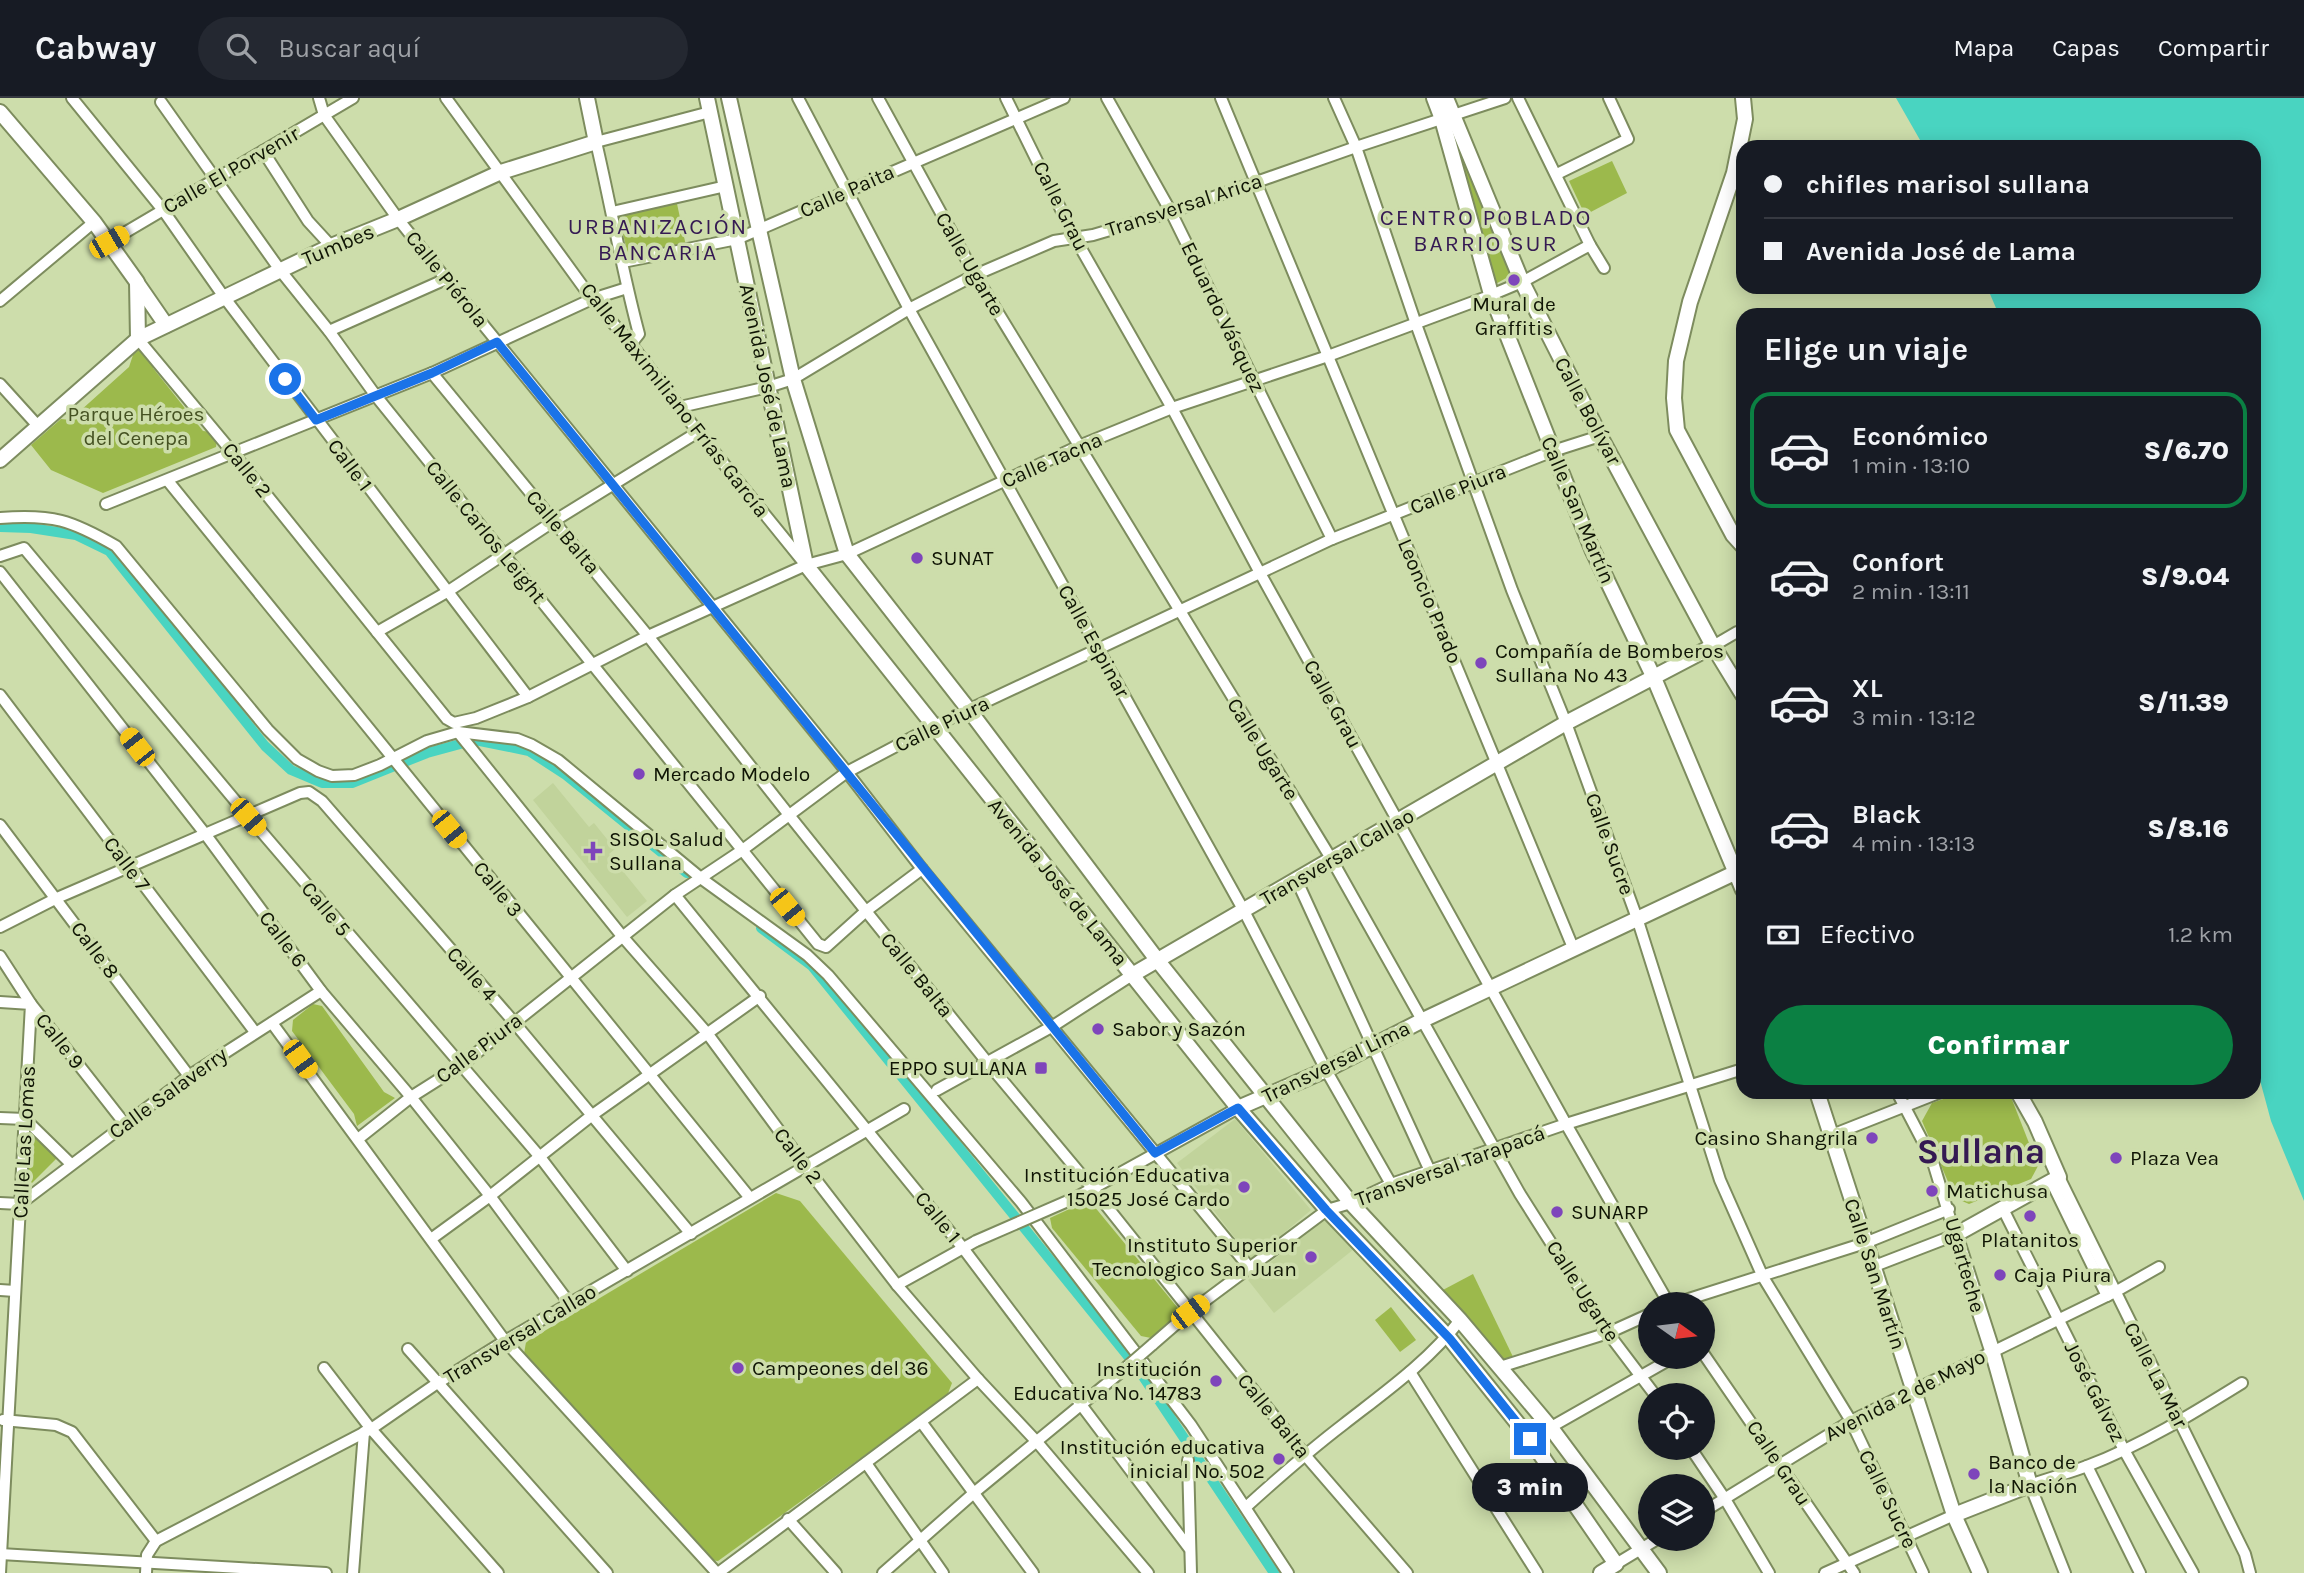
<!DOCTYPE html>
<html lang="es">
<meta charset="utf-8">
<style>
:root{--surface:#171b24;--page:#242831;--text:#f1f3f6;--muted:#9ea1a6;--line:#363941;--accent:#0b8043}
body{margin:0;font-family:Karla,sans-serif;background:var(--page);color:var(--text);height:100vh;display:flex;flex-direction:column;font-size:26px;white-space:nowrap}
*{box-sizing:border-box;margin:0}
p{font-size:23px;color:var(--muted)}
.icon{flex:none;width:38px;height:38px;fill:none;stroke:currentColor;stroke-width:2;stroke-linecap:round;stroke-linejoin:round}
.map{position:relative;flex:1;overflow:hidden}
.details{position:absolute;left:1736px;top:210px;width:525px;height:791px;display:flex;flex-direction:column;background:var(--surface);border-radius:21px;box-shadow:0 4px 18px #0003}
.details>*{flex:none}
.top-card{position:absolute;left:1736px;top:42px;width:525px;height:154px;border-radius:21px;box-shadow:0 4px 18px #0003;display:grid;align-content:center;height:154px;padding:0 28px;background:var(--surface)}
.needle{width:46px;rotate:104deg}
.buttons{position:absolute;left:1638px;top:1194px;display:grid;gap:14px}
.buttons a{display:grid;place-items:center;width:77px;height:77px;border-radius:50%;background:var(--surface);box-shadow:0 4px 18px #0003;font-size:35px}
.end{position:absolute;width:32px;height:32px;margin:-16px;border:9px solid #1a73e8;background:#fff;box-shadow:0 0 0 4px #fff}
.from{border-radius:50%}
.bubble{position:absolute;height:49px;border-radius:24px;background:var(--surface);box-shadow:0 4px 18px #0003;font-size:23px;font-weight:800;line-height:49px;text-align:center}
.car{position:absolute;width:21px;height:42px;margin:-21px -10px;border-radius:9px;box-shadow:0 0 5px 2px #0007;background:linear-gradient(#f5c518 24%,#345 0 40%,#f5c518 0 76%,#345 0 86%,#f5c518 0)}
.top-card b{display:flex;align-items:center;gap:24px;height:66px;font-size:26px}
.top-card b+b{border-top:2px solid var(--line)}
.top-card i{width:18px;height:18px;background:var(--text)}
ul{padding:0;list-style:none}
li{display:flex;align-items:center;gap:21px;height:116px;margin:0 14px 10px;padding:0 14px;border:4px solid transparent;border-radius:21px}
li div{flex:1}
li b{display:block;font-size:26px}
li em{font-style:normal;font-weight:800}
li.selected{border-color:var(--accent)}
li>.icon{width:63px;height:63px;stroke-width:1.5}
h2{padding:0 28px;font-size:32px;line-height:84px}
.pay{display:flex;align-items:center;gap:18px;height:77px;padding:0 28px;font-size:26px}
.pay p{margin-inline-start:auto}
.action{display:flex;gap:14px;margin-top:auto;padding:14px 28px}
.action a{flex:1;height:80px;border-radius:42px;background:var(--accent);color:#fff;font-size:28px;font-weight:800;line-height:80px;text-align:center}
header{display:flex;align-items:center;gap:42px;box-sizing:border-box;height:98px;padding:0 35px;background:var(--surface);border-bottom:2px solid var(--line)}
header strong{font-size:33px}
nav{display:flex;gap:38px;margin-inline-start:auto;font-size:24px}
.search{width:490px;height:63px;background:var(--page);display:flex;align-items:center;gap:18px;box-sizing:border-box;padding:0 24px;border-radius:38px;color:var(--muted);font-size:26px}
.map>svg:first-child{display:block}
.built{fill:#c1d39b}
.green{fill:#9cb94c}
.water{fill:#49d4c1}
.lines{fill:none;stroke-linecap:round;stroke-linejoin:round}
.canal{stroke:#49d4c1;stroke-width:10}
.street-casing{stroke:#7d8c5e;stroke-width:14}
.secondary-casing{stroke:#7d8c5e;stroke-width:18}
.street{stroke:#fff;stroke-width:10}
.secondary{stroke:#fff;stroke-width:14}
.street-bridge-casing{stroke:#7d8c5e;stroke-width:14;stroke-linecap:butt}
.street-bridge{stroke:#fff;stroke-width:10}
.route{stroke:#1a73e8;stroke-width:9}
.poi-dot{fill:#7e45bb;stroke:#cdddab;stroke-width:2.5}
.labels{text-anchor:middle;stroke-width:7;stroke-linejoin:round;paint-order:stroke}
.street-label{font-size:21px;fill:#0f1404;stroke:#cdddab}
.poi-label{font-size:21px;fill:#0f1404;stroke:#cdddab;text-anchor:start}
.park-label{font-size:21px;fill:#455222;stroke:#cdddab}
.neighbourhood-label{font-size:23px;letter-spacing:2px;fill:#351a53;stroke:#cdddab}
.town-label{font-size:35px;font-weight:bold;fill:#351a53;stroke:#cdddab}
</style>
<header>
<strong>Cabway</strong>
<div class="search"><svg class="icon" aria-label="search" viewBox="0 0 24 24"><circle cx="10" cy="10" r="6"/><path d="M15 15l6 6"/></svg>Buscar aquí</div>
<nav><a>Mapa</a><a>Capas</a><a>Compartir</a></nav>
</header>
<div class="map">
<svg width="2304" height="1475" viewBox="0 0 2304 1475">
<rect width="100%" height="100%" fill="#cdddab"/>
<g class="built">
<path d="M553,685L589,729L594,725L615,751L609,756L647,803L627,819L533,702Z"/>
<path d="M1235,1021L1311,1112L1252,1162L1177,1065Z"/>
<path d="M1326,1120L1354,1151L1274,1215L1248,1182Z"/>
</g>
<g class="green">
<path d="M1457,33L1515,175L1492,188L1450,35Z"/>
<path d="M1612,63L1627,95L1585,117L1569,83Z"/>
<path d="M676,101L686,148L629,161L618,115Z"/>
<path d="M140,251L154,263L153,270L203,333L212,334L217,341L216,349L103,395L51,372L31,347L61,321L70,322L129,269L133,257Z"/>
<path d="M313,906L322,908L384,994L395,1000L357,1028L354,1016L292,933L293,922Z"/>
<path d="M1963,994H2009L2038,1068L2031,1081L1969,1106L1955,1100L1922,1023L1932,1005Z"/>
<path d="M34,1031L59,1058L30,1087L27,1079L30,1036Z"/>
<path d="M776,1095L800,1103L952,1285L947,1298L718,1463L710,1462L524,1256L526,1244Z"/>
<path d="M1089,1102L1182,1215L1151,1240L1141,1238L1052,1130L1050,1120Z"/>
<path d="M1473,1176L1515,1263L1500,1269L1441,1193Z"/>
<path d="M1391,1209L1416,1242L1400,1254L1375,1222Z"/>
</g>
<path class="water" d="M1896,0H2304V1103L2271,1023L2254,960V217H1999L1987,189H2254V49H1924Z"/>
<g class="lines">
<g class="canal">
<path d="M0,429L31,430L76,437L109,453L265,648L291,672L322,685H352L427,655L475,642L529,653L566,677L687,775"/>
<path d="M761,830L812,868L1136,1268L1274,1475"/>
</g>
<defs>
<g id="street">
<path d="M72,0L163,112L224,199L528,599"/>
<path d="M319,0L324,17L398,121L446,181L847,674L922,771L1249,1169"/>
<path d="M446,0L592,201L631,246L698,334L805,466"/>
<path d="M798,0L909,211L1244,813L1326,972L1391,1086"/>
<path d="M878,0L975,177L1332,762L1520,1096L1608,1235L1655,1297"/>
<path d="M1006,0L1075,140L1172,310L1260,475L1566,1026L1669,1206"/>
<path d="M1107,0L1171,114L1332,441"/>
<path d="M1221,0L1574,852"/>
<path d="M1334,0L1356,49L1416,226L1512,492L1566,625L1638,823L1720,1082L1763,1179L1851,1323L1923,1475"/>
<path d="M1518,0L1590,147L1604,170"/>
<path d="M161,4L280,172L329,233L376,298L818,846L826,849L866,813L922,771"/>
<path d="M263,53L308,123L331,148"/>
<path d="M1557,76L1628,41L1609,0"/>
<path d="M612,114L726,88"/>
<path d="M109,144L353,0"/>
<path d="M623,164L737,141L1064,0"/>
<path d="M0,203L94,124"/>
<path d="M329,233L446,181"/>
<path d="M138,241L233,355L447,621L454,625L476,620L528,599L648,538L806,467L847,456L1079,348L1172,310L1328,258L1484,200L1522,184L1590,147"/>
<path d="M631,246L639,236C622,173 611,108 596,44L710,14"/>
<path d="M432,275L648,538L789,717L987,964L1093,1091L1305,1357L1407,1475"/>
<path d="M0,286L38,328"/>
<path d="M680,309L768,289L793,281L909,211L975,177L1054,143L1093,137L1171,114L1356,49L1505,0"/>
<path d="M168,383L750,1100"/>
<path d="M106,406L432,275L592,201L627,190"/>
<path d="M0,420C53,416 71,422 116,448L268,632L297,661L318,673L332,678L354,677L380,667L427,643L458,634L517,641L532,647L558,662L702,781L807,857L828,877L1021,1104L1191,1327L1288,1475"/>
<path d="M0,458L24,450L248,718L540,1059L627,1173"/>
<path d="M0,474L206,737L321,893L411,999L490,1098L570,1206"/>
<path d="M377,534L447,494L554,423L698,334"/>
<path d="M1713,548L1737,534L1743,537"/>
<path d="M0,597L255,934"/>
<path d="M458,634L622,838L707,935L806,1069L897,1187L978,1281L1037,1344L1148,1475"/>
<path d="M0,727L189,978"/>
<path d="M1297,783L1430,1073"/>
<path d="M675,797L963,1150L1189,1450"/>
<path d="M0,829L57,800L300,695L309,694L322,703L513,923L691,1136"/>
<path d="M0,858L31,906L125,1026"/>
<path d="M0,904L31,906L0,1475"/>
<path d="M272,925L505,1243L717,1475"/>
<path d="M937,992L1053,928L1132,877"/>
<path d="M0,1020L25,1021L71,1066"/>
<path d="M1832,1037L1941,994"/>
<path d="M358,1041L411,999L460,968L675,797L741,753L847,674L934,628L1332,441L1553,353L1600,338"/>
<path d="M2059,1079L2245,1456L2250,1475"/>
<path d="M2051,1083L2107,1198"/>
<path d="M1077,1099L1238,1010"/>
<path d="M0,1105L20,1106L189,978L321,893"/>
<path d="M2002,1109L2124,1352L2193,1475"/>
<path d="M431,1141L490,1098L591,1018L760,898"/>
<path d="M1872,1169L1955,1137L1932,1061L1897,994"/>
<path d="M897,1187L976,1143"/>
<path d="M0,1192L15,1193"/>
<path d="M1673,1206L1865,1145L1949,1111"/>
<path d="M1152,1247L1190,1214L1327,1112L1351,1105L1391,1086L1566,1026L1743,971"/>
<path d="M408,1251L607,1475"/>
<path d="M1703,1255L1854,1475"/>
<path d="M1500,1269L1608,1235L1650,1216"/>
<path d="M324,1270L371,1331L498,1475"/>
<path d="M1410,1274L1537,1475"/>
<path d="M3,1322L56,1327L72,1334L156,1443"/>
<path d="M922,1325L1033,1475"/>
<path d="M1530,1341L1676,1258"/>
<path d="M1690,1349L1725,1401L1769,1475"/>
<path d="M1188,1362L1191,1475"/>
<path d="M866,1365L943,1475"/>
<path d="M2087,1368L2140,1475"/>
<path d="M1246,1409C1278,1380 1310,1352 1344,1326C1385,1294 1429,1263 1460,1222"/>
<path d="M1703,1414L1851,1323L2115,1194L2159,1169"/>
<path d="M788,1421L836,1475"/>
<path d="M0,1456L326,1475"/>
<path d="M1616,1466L1659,1440"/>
<path d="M146,1475L147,1457L156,1443L371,1331L436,1286L505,1243L904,1011"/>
<path d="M353,1475L364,1334"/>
<path d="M718,1475L978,1281"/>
<path d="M883,1475L975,1394L1122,1273"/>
<path d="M1825,1475L1954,1417"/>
<path d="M2065,1475L2030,1387C2049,1380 2069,1375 2087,1368C2142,1347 2192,1316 2242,1285"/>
</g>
<g id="secondary">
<path d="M707,0L806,467L1238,1010L1327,1112L1450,1241L1530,1341L1616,1466L1601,1475"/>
<path d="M729,0L793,281L847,456L969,612L1158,863L1351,1105L1460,1222L1551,1330L1659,1475"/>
<path d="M1434,0L1442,21L1491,196L1553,353L1592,451L1654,580L1743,792"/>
<path d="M1446,0L1522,184L1600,338L1713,548L1743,597"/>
<path d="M0,14L94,124L137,184L138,241"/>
<path d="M137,185L166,227"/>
<path d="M0,362L138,241L331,148L398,121L501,74L596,44L587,0"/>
<path d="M1743,448L1733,437L1677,332L1674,300L1676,263L1690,204L1734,75L1745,21L1743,0"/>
<path d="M1132,877L1566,625L1713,548"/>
<path d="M1817,994L1954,1417L1980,1475"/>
<path d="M1238,1010L1326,972L1423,922L1743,771"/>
<path d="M1954,1417L2030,1387L1992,1252L1955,1137L2059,1079L2035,1024L2018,994"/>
</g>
</defs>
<use href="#street" class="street-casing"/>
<use href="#secondary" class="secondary-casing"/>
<use href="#street" class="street"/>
<use href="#secondary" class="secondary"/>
<defs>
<g id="street-bridge">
<path d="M976,1143L1077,1099"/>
<path d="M1122,1273L1152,1247"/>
</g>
</defs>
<use href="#street-bridge" class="street-bridge-casing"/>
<use href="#street-bridge" class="street-bridge"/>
</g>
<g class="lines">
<path class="route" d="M285,281L316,322L432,275L497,244L1155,1055L1238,1010L1326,1112L1450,1241L1530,1341"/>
</g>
<g class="poi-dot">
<circle cx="1514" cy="182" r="7"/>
<circle cx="917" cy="460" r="7"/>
<circle cx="1481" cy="565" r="7"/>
<circle cx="639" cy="676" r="7"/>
<path d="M589.5 742.5h7v7h7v7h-7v7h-7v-7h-7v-7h7z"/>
<circle cx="1098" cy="931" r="7"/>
<rect x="1034" y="963" width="14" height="14" rx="3.5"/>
<circle cx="1872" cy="1040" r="7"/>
<circle cx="2116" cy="1060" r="7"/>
<circle cx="1244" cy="1089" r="7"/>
<circle cx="1932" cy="1093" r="7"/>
<circle cx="1557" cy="1114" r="7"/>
<circle cx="2030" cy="1118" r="7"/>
<circle cx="1311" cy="1159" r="7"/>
<circle cx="2000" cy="1177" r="7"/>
<circle cx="738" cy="1270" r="7"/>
<circle cx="1216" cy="1283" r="7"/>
<circle cx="1279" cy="1361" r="7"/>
<circle cx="1974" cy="1376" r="7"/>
</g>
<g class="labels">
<g class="street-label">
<text transform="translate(231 72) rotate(-30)" y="7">Calle El Porvenir</text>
<text transform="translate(847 93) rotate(-24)" y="7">Calle Paita</text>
<text transform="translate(1184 107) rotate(-18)" y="7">Transversal Arica</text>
<text transform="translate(1061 108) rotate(63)" y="7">Calle Grau</text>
<text transform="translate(338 147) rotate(-23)" y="7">Tumbes</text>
<text transform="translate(970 166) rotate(60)" y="7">Calle Ugarte</text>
<text transform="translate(447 181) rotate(51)" y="7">Calle Piérola</text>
<text transform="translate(1223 219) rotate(64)" y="7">Eduardo Vásquez</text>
<text transform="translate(768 288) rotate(78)" y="7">Avenida José de Lama</text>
<text transform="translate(675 302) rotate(52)" y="7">Calle Maximiliano Frías García</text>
<text transform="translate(1588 313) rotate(62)" y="7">Calle Bolívar</text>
<text transform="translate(1052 362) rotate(-24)" y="7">Calle Tacna</text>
<text transform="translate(350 367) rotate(53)" y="7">Calle 1</text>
<text transform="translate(247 372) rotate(51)" y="7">Calle 2</text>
<text transform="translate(1458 391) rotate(-22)" y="7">Calle Piura</text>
<text transform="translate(1578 412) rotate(67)" y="7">Calle San Martín</text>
<text transform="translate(486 434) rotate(51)" y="7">Calle Carlos Leight</text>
<text transform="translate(563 434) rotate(50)" y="7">Calle Balta</text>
<text transform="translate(1430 503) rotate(67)" y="7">Leoncio Prado</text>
<text transform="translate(1094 543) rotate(61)" y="7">Calle Espinar</text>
<text transform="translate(1333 606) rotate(61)" y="7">Calle Grau</text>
<text transform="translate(942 626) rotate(-26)" y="7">Calle Piura</text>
<text transform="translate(1263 651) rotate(58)" y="7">Calle Ugarte</text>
<text transform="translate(1610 746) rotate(70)" y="7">Calle Sucre</text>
<text transform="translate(1337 759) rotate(-30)" y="7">Transversal Callao</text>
<text transform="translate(127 766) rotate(53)" y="7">Calle 7</text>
<text transform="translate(1058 784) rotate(51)" y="7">Avenida José de Lama</text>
<text transform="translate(498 791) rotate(51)" y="7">Calle 3</text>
<text transform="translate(326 811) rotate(50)" y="7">Calle 5</text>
<text transform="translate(283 841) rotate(53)" y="7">Calle 6</text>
<text transform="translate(95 852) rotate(53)" y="7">Calle 8</text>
<text transform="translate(472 876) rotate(49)" y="7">Calle 4</text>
<text transform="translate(917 877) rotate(51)" y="7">Calle Balta</text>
<text transform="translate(60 943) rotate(52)" y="7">Calle 9</text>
<text transform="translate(479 950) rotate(-37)" y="7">Calle Piura</text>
<text transform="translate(1336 964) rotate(-26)" y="7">Transversal Lima</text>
<text transform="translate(168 995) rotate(-36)" y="7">Calle Salaverry</text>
<text transform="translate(24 1044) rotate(-87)" y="7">Calle Las Lomas</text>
<text transform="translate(798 1058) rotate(53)" y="7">Calle 2</text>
<text transform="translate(1450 1068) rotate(-20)" y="7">Transversal Tarapacá</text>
<text transform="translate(938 1119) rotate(51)" y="7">Calle 1</text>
<text transform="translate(1965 1167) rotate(74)" y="7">Ugarteche</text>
<text transform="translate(1875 1176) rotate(72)" y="7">Calle San Martín</text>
<text transform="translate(1583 1193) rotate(57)" y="7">Calle Ugarte</text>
<text transform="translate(520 1236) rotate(-31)" y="7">Transversal Callao</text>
<text transform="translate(2156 1277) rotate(63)" y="7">Calle La Mar</text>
<text transform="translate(2095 1294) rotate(63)" y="7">José Gálvez</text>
<text transform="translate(1905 1297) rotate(-27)" y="7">Avenida 2 de Mayo</text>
<text transform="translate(1274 1318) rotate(51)" y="7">Calle Balta</text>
<text transform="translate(1779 1365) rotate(56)" y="7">Calle Grau</text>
<text transform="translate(1888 1401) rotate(64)" y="7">Calle Sucre</text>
</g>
<g class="poi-label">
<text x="1514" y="213" text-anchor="middle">Mural de<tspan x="1514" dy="24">Graffitis</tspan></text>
<text x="931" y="467">SUNAT</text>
<text x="1495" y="560">Compañía de Bomberos<tspan x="1495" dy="24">Sullana Nº 43</tspan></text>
<text x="653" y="683">Mercado Modelo</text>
<text x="609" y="748">SISOL Salud<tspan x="609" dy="24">Sullana</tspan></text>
<text x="1112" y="938">Sabor y Sazón</text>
<text x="1027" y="977" text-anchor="end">EPPO SULLANA</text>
<text x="1858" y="1047" text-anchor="end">Casino Shangrila</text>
<text x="2130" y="1067">Plaza Vea</text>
<text x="1230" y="1084" text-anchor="end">Institución Educativa<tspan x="1230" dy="24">15025 José Cardo</tspan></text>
<text x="1946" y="1100">Matichusa</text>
<text x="1571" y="1121">SUNARP</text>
<text x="2030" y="1149" text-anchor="middle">Platanitos</text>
<text x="1297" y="1154" text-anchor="end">Instituto Superior<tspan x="1297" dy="24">Tecnologico San Juan</tspan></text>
<text x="2014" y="1184">Caja Piura</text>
<text x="752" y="1277">Campeones del 36</text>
<text x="1202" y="1278" text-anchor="end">Institución<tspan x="1202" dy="24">Educativa No. 14783</tspan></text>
<text x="1265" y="1356" text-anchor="end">Institución educativa<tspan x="1265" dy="24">inicial No. 502</tspan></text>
<text x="1988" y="1371">Banco de<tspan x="1988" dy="24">la Nación</tspan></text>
</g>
<g class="park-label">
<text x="136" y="323">Parque Héroes<tspan x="136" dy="24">del Cenepa</tspan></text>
</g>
<g class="neighbourhood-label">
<text x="1486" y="127">CENTRO POBLADO<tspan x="1486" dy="26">BARRIO SUR</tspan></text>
<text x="658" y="136">URBANIZACIÓN<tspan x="658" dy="26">BANCARIA</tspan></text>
</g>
<g class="town-label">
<text x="1981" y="1065">Sullana</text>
</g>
</g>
</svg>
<div class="buttons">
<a><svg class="needle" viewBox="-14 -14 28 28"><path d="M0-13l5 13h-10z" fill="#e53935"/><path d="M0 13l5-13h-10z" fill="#9ea1a6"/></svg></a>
<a><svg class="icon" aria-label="locate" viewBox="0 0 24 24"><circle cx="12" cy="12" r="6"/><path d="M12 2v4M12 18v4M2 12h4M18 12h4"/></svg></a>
<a><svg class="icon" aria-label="layers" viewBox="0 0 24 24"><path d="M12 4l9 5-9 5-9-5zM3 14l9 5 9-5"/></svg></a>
</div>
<i class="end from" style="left:285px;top:281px"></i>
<i class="end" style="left:1530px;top:1341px"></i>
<div class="bubble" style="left:1472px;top:1365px;width:116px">3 min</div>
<i class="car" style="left:109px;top:144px;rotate:60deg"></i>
<i class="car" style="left:137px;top:649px;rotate:322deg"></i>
<i class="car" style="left:248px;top:719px;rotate:139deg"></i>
<i class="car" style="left:449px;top:731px;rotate:141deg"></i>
<i class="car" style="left:787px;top:809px;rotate:141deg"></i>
<i class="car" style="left:300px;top:961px;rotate:144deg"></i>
<i class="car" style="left:1190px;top:1214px;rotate:53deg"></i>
<div class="top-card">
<b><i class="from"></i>chifles marisol sullana</b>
<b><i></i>Avenida José de Lama</b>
</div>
<section class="details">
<h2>Elige un viaje</h2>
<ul>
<li class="selected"><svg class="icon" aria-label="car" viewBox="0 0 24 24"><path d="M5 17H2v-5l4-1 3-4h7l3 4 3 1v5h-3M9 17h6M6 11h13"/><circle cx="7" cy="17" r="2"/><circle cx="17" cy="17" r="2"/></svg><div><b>Económico</b><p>1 min · 13:10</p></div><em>S/6.70</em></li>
<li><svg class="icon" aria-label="car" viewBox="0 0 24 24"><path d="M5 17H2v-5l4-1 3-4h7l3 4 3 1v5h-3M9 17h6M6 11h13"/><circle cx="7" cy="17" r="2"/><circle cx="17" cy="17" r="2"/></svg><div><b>Confort</b><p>2 min · 13:11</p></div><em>S/9.04</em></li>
<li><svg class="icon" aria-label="car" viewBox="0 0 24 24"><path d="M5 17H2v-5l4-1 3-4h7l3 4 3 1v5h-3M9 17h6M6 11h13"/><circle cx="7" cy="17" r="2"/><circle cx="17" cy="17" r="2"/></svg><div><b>XL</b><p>3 min · 13:12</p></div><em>S/11.39</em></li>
<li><svg class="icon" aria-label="car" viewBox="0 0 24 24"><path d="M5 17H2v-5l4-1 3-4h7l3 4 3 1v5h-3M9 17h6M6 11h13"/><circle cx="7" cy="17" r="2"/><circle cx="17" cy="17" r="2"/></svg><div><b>Black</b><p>4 min · 13:13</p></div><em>S/8.16</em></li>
</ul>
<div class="pay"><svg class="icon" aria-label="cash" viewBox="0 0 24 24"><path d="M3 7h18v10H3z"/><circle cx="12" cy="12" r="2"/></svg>Efectivo<p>1.2 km</p></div>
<div class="action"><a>Confirmar</a></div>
</section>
</div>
